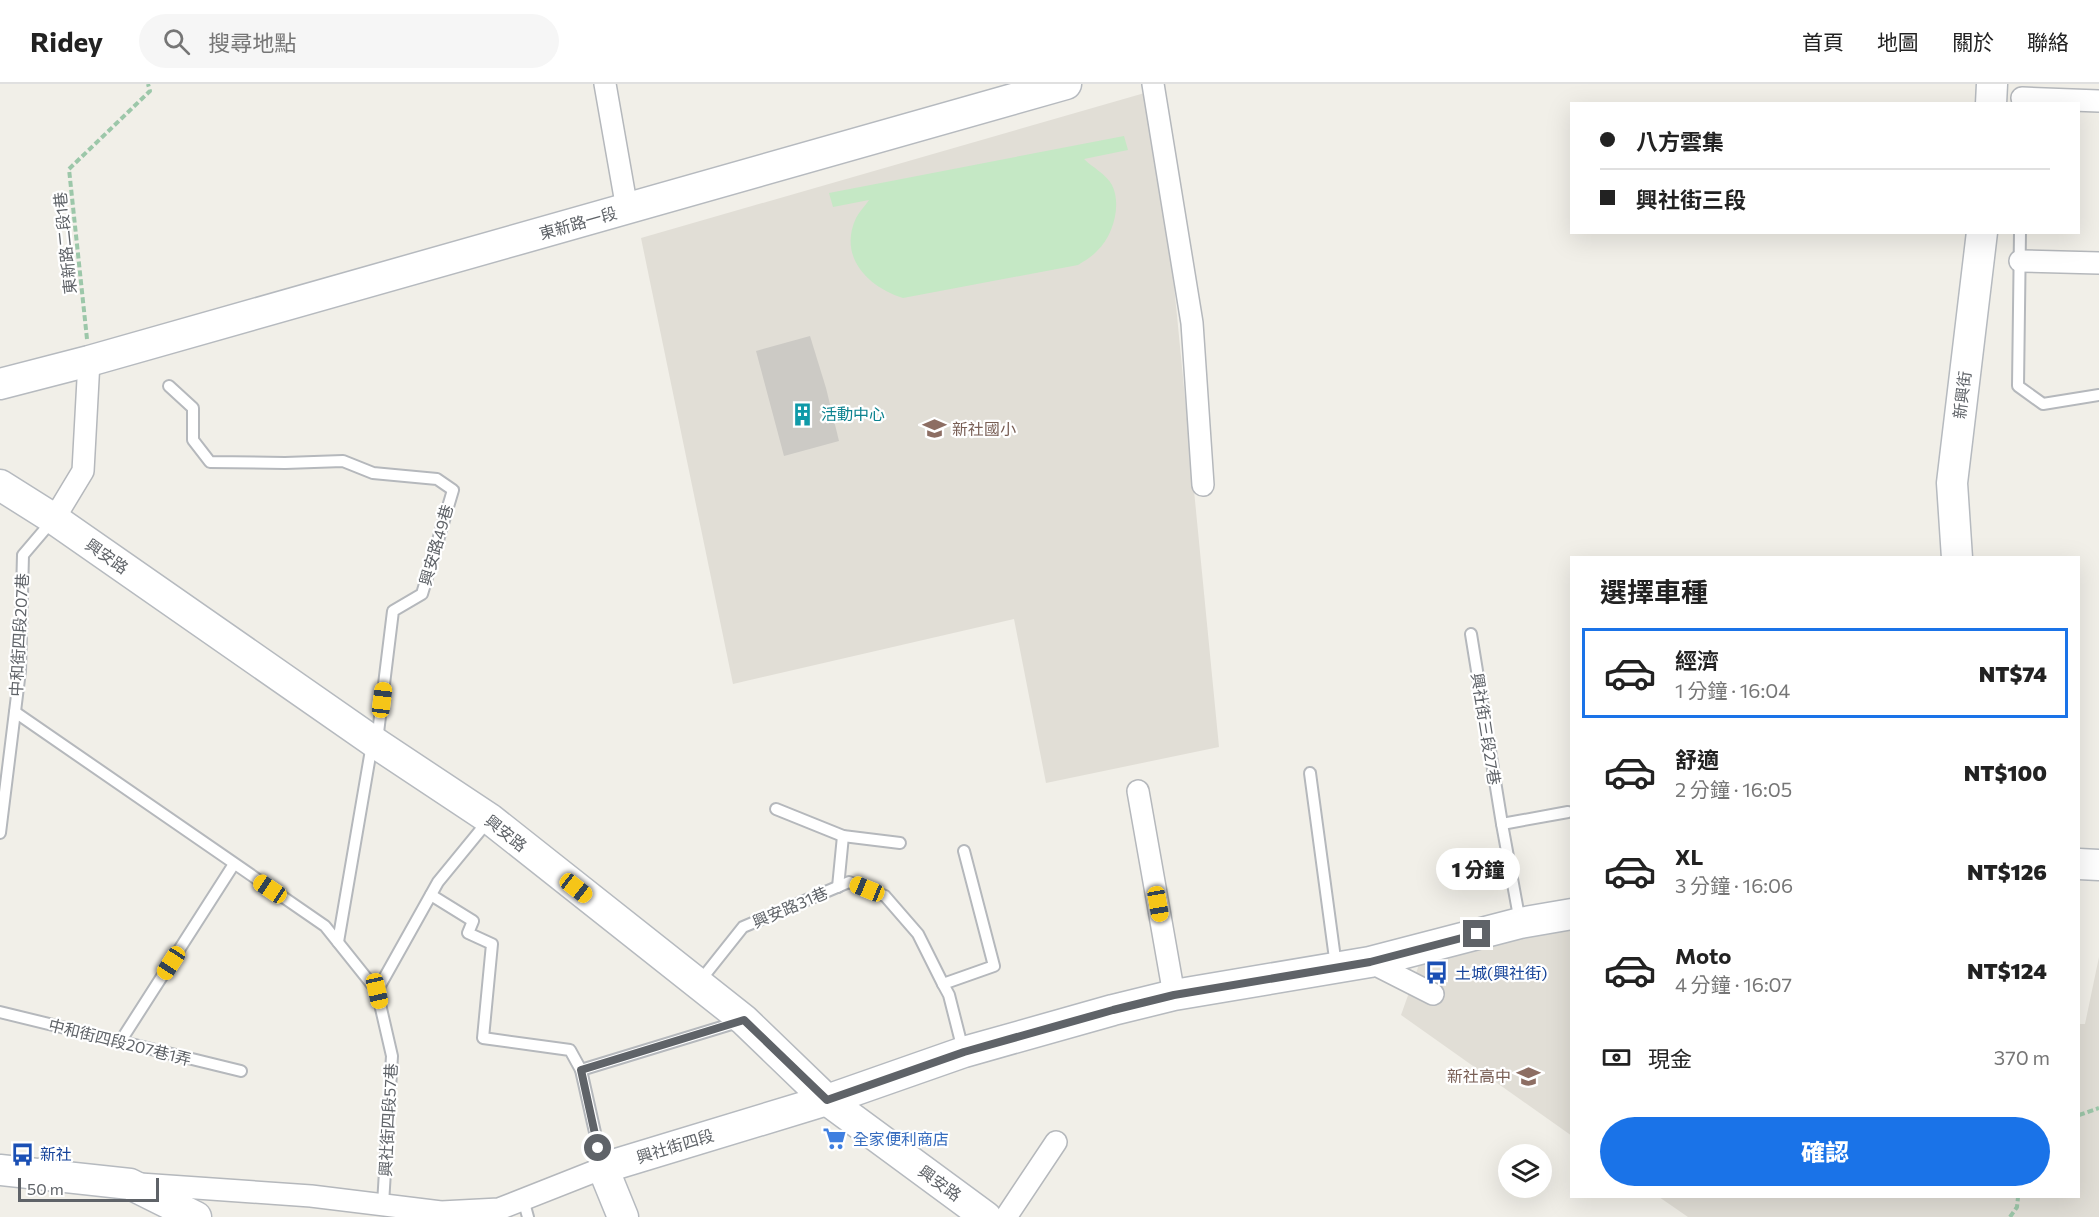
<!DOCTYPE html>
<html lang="zh-TW">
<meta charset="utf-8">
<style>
:root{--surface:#fff;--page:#f6f6f6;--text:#222;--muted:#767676;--line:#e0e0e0;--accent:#1a73e8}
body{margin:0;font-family:Commissioner,"Noto Sans TC",sans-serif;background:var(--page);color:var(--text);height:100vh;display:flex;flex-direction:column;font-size:22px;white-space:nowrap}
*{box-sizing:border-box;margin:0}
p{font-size:20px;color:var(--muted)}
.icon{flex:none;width:33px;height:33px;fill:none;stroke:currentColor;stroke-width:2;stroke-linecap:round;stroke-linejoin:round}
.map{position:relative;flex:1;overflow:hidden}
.panel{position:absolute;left:1570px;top:472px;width:510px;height:642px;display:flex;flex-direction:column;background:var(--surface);border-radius:0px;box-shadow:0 6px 24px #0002}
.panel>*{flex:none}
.guide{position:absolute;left:1570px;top:18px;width:510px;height:132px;border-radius:0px;box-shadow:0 6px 24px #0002;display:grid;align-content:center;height:132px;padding:0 30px;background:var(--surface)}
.tools{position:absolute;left:1498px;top:1060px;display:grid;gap:12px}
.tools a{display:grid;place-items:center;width:54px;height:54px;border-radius:50%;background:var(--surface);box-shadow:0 6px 24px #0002;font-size:30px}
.scale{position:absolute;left:18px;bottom:15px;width:141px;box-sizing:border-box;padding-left:6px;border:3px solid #5f6368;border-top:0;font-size:16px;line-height:21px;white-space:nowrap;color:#5f6368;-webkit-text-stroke:4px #fff;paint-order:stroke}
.end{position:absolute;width:27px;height:27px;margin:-14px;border:8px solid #5f6368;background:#fff;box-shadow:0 0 0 3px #fff}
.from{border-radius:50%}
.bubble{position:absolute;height:42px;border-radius:21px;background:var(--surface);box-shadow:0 6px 24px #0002;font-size:20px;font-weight:800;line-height:42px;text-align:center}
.car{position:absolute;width:18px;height:36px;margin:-18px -9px;border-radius:8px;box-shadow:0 0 4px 2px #0007;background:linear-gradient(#f5c518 24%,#345 0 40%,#f5c518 0 76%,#345 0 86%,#f5c518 0)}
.guide b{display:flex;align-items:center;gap:21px;height:57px;font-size:22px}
.guide b+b{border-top:2px solid var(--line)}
.guide i{width:15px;height:15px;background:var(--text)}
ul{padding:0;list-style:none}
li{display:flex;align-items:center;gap:18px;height:90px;margin:0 12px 9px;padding:0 18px;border:3px solid transparent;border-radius:0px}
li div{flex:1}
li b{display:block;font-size:22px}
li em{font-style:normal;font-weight:800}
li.on{border-color:var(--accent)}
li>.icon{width:54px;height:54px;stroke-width:1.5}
h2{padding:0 30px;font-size:27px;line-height:72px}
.pay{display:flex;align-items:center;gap:15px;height:66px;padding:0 30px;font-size:22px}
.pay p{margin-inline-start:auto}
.primary-button{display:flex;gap:12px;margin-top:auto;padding:12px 30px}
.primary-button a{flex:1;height:69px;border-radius:36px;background:var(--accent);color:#fff;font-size:24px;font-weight:800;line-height:69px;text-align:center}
header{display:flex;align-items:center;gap:36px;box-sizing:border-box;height:84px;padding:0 30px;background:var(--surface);border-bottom:2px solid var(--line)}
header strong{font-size:28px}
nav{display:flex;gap:33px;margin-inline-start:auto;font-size:21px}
.search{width:420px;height:54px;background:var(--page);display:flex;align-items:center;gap:15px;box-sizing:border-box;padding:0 21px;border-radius:33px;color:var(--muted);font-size:22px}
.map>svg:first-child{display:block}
.education{fill:#e1ded6}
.green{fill:#c5e8c5}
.building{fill:#cccac5}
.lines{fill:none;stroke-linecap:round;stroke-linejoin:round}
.lane-casing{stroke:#b5b8bc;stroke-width:14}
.street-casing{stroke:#b5b8bc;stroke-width:24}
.secondary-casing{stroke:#b6babf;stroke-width:33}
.path{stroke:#9cc7a9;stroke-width:4;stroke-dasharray:6 3;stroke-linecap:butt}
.lane{stroke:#fff;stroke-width:10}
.street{stroke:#fff;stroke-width:21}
.secondary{stroke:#fff;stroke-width:30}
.route{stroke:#5f6368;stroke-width:8}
.labels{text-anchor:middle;stroke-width:4.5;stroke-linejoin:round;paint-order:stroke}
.street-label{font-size:16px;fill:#5f6368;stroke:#fff}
.culture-label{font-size:16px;fill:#0d838f;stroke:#fff;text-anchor:start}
.education-label{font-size:16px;fill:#785e54;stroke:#fff;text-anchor:start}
.transit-label{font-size:16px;fill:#164399;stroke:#fff;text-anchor:start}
.shop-label{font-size:16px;fill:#366cbe;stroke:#fff;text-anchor:start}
</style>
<header>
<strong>Ridey</strong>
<div class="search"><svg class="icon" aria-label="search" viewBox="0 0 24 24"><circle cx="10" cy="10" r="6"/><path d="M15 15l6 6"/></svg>搜尋地點</div>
<nav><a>首頁</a><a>地圖</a><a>關於</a><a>聯絡</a></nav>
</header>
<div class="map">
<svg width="2099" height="1133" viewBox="0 0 2099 1133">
<rect width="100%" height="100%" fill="#f1efe8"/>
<g class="education">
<path d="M1155,6L1219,663L1046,699L1014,535L733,600L641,154Z"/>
<path d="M1572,845V1052L1401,931L1421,875Z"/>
<path d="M2099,873V1133H1688L1659,1113H2079V940H2085Z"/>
</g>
<path class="green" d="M1124,52L1128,66L1084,75C1092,83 1106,90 1112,101C1122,121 1113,152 1097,167C1092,173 1084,177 1078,181L903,214C868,203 838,173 856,134C859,128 865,122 869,116L833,123L829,109Z"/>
<path class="building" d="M810,252L826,304L839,357L784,372L756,267Z"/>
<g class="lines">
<defs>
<g id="lane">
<path d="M2020,148L2018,302L2043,320L2099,311"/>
<path d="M169,302L193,324V356L210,378L285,379L343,377L373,389L437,395L453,406L422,510L393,527L377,657"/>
<path d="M1471,550L1502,740L1520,838"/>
<path d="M15,628L325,842L377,907"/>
<path d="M1310,689L1336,882"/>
<path d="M776,725L843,752L900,759"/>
<path d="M1502,740L1568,728"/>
<path d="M0,749L20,587L23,471L52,437"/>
<path d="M838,803L843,752"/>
<path d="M431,811L473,837L468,849L492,860L483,954L570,966L581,986L603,1084"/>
<path d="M338,858L372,660"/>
<path d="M700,897L743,843L849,798L885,812L918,850L943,900"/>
<path d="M0,928L241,987"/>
<path d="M120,958L234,780"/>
<path d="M963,966L949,911L943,900L994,882L964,767"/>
<path d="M581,986L738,938"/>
<path d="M523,1115L528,1133"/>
<path d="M383,1120L392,972L377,907L438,798L488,737"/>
</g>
<g id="street">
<path d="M605,0L627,125"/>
<path d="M1153,0L1192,239L1203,401"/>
<path d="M2022,14L2099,17"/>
<path d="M2020,177L2099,179"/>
<path d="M54,435L83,387L89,277"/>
<path d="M1138,707L1174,911"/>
<path d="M1370,878L1433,910"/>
<path d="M140,1100L311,1112L441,1128L499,1125L603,1084"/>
<path d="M1006,1133L1056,1058"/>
</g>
<g id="secondary">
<path d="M1991,20L1992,0"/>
<path d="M0,300L89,277L1066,0"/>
<path d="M0,401L54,435L377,660L490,735L744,936L827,1016L986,1133"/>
<path d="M1957,474L1952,399L1982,148"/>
<path d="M2079,780L2099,781"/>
<path d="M0,1086L130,1100L196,1133"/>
<path d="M623,1133L603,1084L827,1016L964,968L1113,926L1174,911L1370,878L1520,839L1572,830"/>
</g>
</defs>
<use href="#lane" class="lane-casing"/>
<use href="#street" class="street-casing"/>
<use href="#secondary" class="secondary-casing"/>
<g class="path">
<path d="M87,255L69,85L150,7L148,0"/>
<path d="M2079,1031L2099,1024"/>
<path d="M2010,1133L2017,1123L2018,1113"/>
</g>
<use href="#lane" class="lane"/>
<use href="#street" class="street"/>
<use href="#secondary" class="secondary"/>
</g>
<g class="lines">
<path class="route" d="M598,1064L581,986L744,936L827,1016L964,968L1113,926L1174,911L1370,878L1477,850"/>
</g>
<defs>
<symbol id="building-bare" viewBox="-9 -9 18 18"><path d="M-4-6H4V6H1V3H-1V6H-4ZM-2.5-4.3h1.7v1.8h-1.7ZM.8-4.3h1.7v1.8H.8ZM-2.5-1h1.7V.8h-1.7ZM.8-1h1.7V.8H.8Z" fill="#0f9aa8" stroke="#fff" stroke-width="2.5" paint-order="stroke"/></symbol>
<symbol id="school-bare" viewBox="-9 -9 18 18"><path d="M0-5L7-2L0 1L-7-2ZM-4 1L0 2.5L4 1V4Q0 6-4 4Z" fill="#8d6e63" stroke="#fff" stroke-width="2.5" paint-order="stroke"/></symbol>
<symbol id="bus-bare" viewBox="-9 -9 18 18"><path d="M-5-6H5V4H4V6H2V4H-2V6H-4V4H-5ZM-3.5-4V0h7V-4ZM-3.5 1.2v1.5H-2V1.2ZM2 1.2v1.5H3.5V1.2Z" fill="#1a4fb4" stroke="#fff" stroke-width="2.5" paint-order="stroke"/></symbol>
<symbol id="supermarket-bare" viewBox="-9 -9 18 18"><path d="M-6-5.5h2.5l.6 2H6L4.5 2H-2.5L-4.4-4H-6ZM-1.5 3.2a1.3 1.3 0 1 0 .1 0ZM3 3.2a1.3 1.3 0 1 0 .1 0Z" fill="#3f7fe0" stroke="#fff" stroke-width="2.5" paint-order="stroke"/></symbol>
</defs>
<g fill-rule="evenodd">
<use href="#building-bare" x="786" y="314" width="33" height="33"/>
<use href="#school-bare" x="918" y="328" width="33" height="33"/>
<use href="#bus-bare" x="1420" y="872" width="33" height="33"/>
<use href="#school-bare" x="1512" y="976" width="33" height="33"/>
<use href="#supermarket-bare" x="818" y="1038" width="33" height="33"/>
<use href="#bus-bare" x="6" y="1054" width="33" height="33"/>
</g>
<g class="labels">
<g class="street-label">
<text transform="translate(578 139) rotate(-16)" y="6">東新路一段</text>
<text transform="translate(65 159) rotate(-96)" y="6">東新路二段1巷</text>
<text transform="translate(1962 311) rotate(-83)" y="6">新興街</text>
<text transform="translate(436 461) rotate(-74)" y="6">興安路49巷</text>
<text transform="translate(107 472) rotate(35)" y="6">興安路</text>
<text transform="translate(19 551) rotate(-87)" y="6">中和街四段207巷</text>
<text transform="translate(1486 645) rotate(81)" y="6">興社街三段27巷</text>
<text transform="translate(506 749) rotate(38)" y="6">興安路</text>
<text transform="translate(790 823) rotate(-23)" y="6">興安路31巷</text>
<text transform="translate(120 958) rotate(14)" y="6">中和街四段207巷1弄</text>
<text transform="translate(388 1036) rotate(-87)" y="6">興社街四段57巷</text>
<text transform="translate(675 1062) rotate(-17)" y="6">興社街四段</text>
<text transform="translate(940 1099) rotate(36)" y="6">興安路</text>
</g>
<g class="culture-label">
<text x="821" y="336">活動中心</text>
</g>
<g class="education-label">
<text x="952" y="351">新社國小</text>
<text x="1511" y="998" text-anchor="end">新社高中</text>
</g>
<g class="transit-label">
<text x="1455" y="895">土城(興社街)</text>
<text x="40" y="1076">新社</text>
</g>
<g class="shop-label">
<text x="853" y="1061">全家便利商店</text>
</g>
</g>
</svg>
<div class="tools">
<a><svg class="icon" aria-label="layers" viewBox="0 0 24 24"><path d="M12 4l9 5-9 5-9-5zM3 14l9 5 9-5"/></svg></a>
</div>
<div class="scale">50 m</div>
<i class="end from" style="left:598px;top:1064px"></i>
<i class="end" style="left:1477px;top:850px"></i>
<div class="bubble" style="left:1436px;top:764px;width:84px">1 分鐘</div>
<i class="car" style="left:382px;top:616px;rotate:7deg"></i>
<i class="car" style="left:576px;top:804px;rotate:128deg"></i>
<i class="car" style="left:270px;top:805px;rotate:304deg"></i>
<i class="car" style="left:867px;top:805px;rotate:292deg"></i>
<i class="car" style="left:1158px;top:820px;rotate:170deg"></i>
<i class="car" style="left:171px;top:879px;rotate:213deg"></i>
<i class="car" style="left:377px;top:907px;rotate:167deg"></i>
<div class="guide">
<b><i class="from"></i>八方雲集</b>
<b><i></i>興社街三段</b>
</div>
<section class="panel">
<h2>選擇車種</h2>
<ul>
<li class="on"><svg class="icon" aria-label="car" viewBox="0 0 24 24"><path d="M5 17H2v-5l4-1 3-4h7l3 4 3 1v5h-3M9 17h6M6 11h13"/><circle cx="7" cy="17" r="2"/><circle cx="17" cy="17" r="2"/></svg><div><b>經濟</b><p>1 分鐘 · 16:04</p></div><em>NT$74</em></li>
<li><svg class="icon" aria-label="car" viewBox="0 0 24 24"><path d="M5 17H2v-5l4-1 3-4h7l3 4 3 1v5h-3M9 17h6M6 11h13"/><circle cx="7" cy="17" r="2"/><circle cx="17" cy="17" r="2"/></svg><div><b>舒適</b><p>2 分鐘 · 16:05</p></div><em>NT$100</em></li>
<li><svg class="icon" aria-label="car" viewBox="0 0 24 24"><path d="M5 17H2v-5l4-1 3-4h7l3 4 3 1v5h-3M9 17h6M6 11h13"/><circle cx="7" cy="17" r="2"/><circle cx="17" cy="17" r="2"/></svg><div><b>XL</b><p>3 分鐘 · 16:06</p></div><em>NT$126</em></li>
<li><svg class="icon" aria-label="car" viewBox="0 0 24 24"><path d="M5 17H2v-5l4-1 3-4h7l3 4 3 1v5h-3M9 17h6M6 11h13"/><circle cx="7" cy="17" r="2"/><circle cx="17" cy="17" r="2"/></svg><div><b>Moto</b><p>4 分鐘 · 16:07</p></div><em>NT$124</em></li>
</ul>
<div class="pay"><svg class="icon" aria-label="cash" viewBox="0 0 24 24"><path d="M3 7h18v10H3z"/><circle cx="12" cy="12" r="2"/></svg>現金<p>370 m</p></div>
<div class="primary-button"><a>確認</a></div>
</section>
</div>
